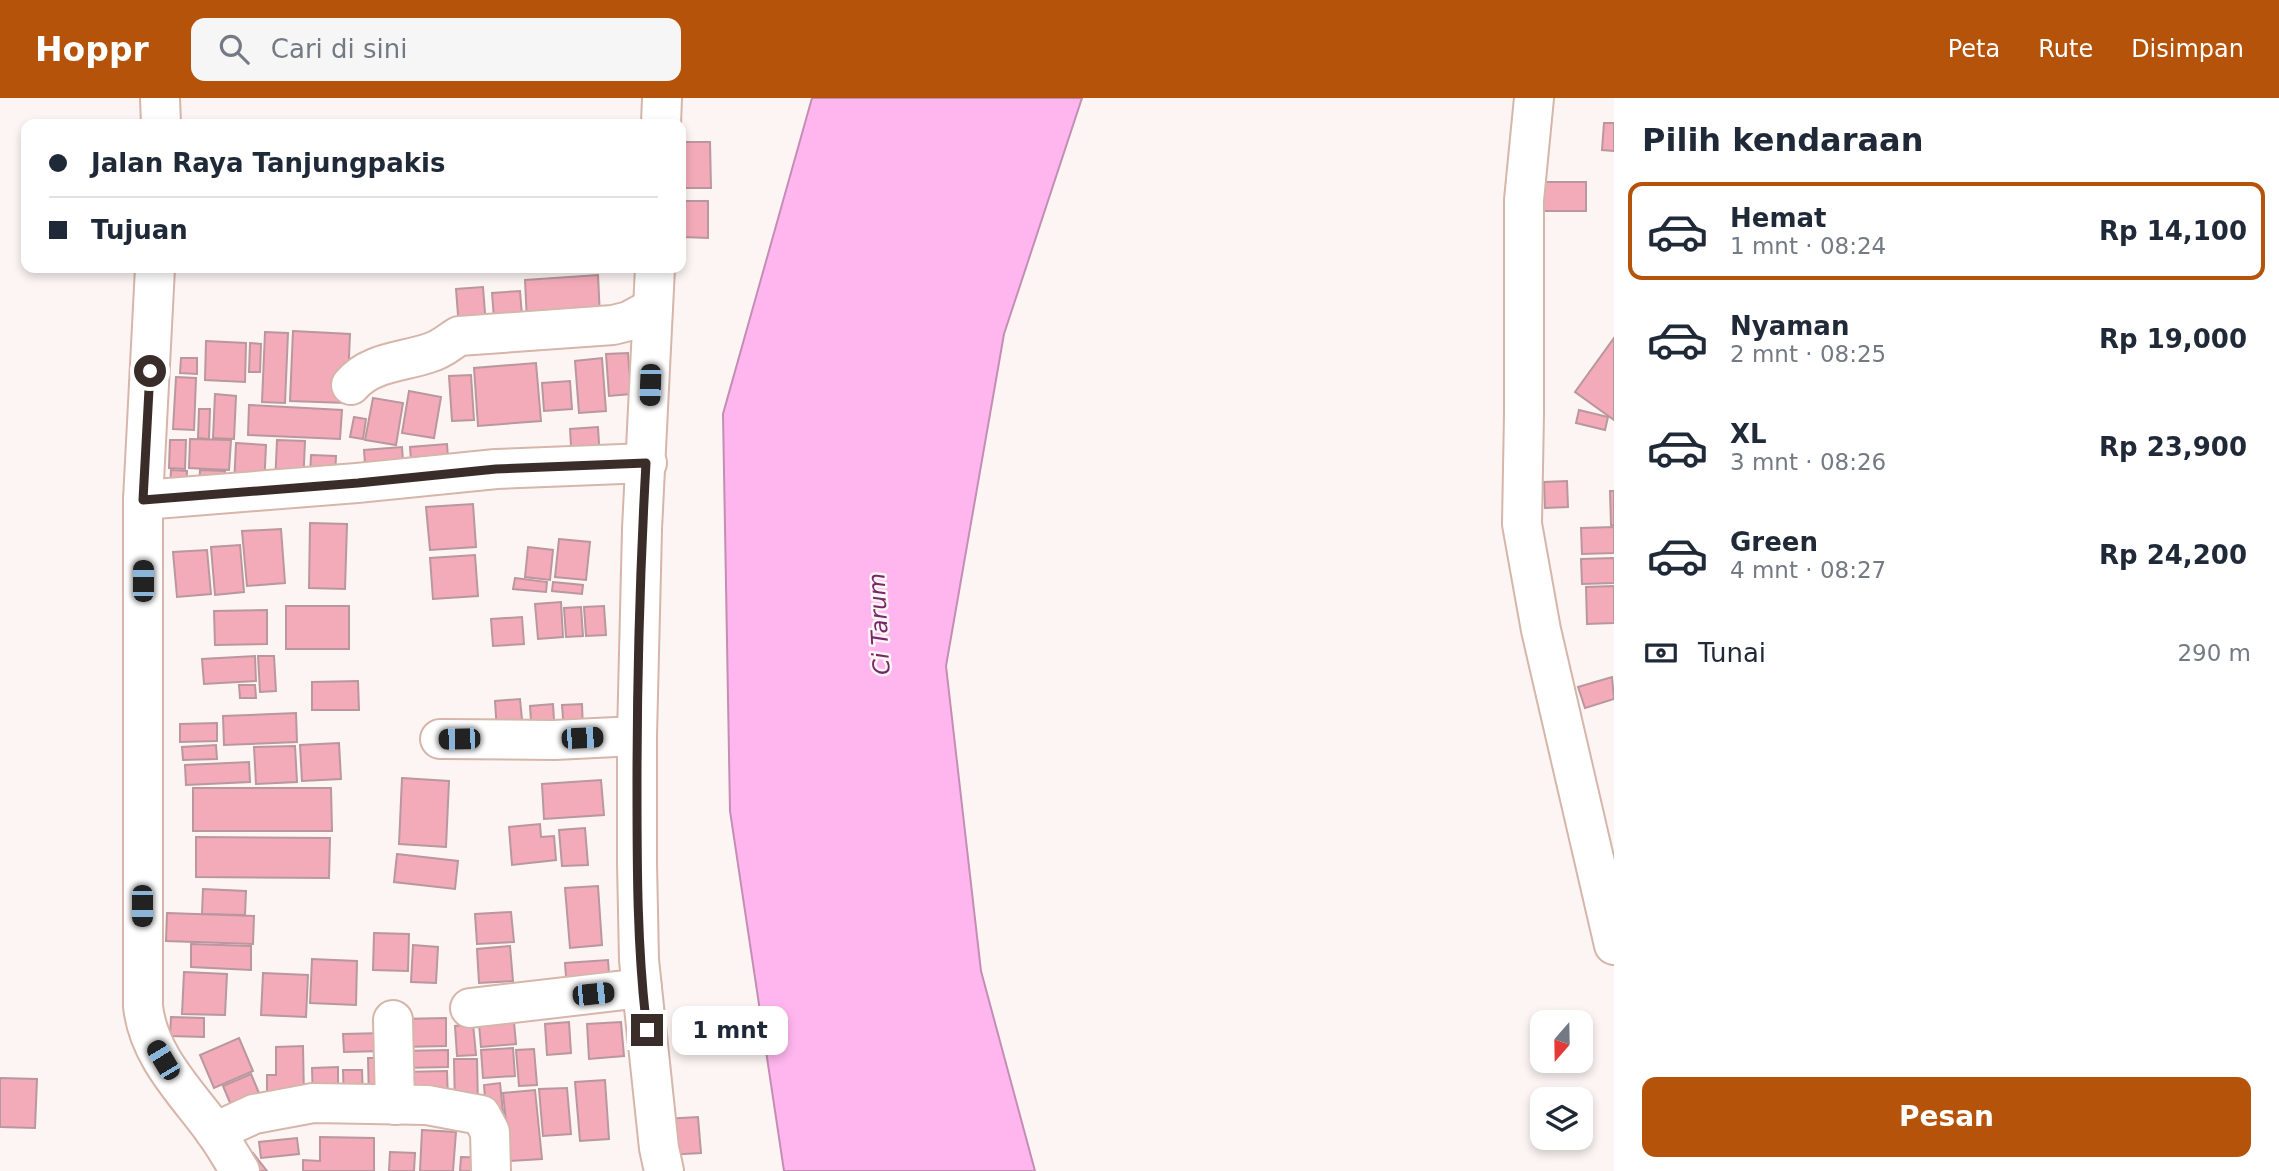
<!DOCTYPE html>
<html lang="id">
<meta charset="utf-8">
<style>
:root{--surface:#fff;--page:#f6f6f7;--text:#1f2937;--muted:#747a83;--line:#e0e1e3;--accent:#b45309}
body{margin:0;font-family:"DejaVu Sans",sans-serif;background:var(--page);color:var(--text);height:100vh;display:flex;flex-direction:column;font-size:26px;white-space:nowrap}
*{box-sizing:border-box;margin:0}
p{font-size:23px;color:var(--muted)}
.icon{flex:none;width:38px;height:38px;fill:none;stroke:currentColor;stroke-width:2;stroke-linecap:round;stroke-linejoin:round}
.map{position:relative;flex:1;overflow:hidden}
.details{display:flex;flex-direction:column;background:var(--surface);width:665px}
.details>*{flex:none}
.top-card{position:absolute;left:21px;top:21px;width:665px;height:154px;border-radius:14px;box-shadow:0 4px 10px #0003;display:grid;align-content:center;height:154px;padding:0 28px;background:var(--surface)}
.needle{width:46px;rotate:200deg}
.buttons{position:absolute;left:1530px;top:912px;display:grid;gap:14px}
.buttons a{display:grid;place-items:center;width:63px;height:63px;border-radius:14px;background:var(--surface);box-shadow:0 4px 10px #0003;font-size:35px}
.end{position:absolute;width:32px;height:32px;margin:-16px;border:9px solid #3a2d29;background:#fff;box-shadow:0 0 0 4px #fff}
.from{border-radius:50%}
.bubble{position:absolute;height:49px;border-radius:14px;background:var(--surface);box-shadow:0 4px 10px #0003;font-size:23px;font-weight:700;line-height:49px;text-align:center}
.car{position:absolute;width:21px;height:42px;margin:-21px -10px;border-radius:9px;box-shadow:0 0 5px 2px #0007;background:linear-gradient(#222 24%,#8ab4d8 0 40%,#222 0 76%,#8ab4d8 0 86%,#222 0)}
.top-card b{display:flex;align-items:center;gap:24px;height:66px;font-size:26px}
.top-card b+b{border-top:2px solid var(--line)}
.top-card i{width:18px;height:18px;background:var(--text)}
ul{padding:0;list-style:none}
li{display:flex;align-items:center;gap:21px;height:98px;margin:0 14px 10px;padding:0 14px;border:4px solid transparent;border-radius:14px}
li div{flex:1}
li b{display:block;font-size:26px}
li em{font-style:normal;font-weight:700}
li.on{border-color:var(--accent)}
li>.icon{width:63px;height:63px;stroke-width:1.5}
h2{padding:0 28px;font-size:32px;line-height:84px}
.pay{display:flex;align-items:center;gap:18px;height:77px;padding:0 28px;font-size:26px}
.pay p{margin-inline-start:auto}
.cta{display:flex;gap:14px;margin-top:auto;padding:14px 28px}
.cta a{flex:1;height:80px;border-radius:14px;background:var(--accent);color:#fff;font-size:28px;font-weight:700;line-height:80px;text-align:center}
header{display:flex;align-items:center;gap:42px;box-sizing:border-box;height:98px;padding:0 35px;background:var(--accent);color:#fff}
header strong{font-size:33px}
nav{display:flex;gap:38px;margin-inline-start:auto;font-size:24px}
.search{width:490px;height:63px;background:var(--page);display:flex;align-items:center;gap:18px;box-sizing:border-box;padding:0 24px;border-radius:14px;color:var(--muted);font-size:26px}
main{display:flex;flex:1;min-height:0}
.map>svg:first-child{display:block}
.water{fill:#ffb6ee;stroke:#c48db3;stroke-width:2}
.building{fill:#f4abb9;stroke:#b9979d;stroke-width:2}
.lines{fill:none;stroke-linecap:round;stroke-linejoin:round}
.minor-casing{stroke:#d6b5aa;stroke-width:42}
.minor{stroke:#fff;stroke-width:38}
.route{stroke:#3a2d29;stroke-width:9}
.labels{text-anchor:middle;stroke-width:5;stroke-linejoin:round;paint-order:stroke}
.water-label{font-size:23px;font-style:italic;fill:#77266a;stroke:#fcf5f3}
</style>
<header>
<strong>Hoppr</strong>
<div class="search"><svg class="icon" aria-label="search" viewBox="0 0 24 24"><circle cx="10" cy="10" r="6"/><path d="M15 15l6 6"/></svg>Cari di sini</div>
<nav><a>Peta</a><a>Rute</a><a>Disimpan</a></nav>
</header>
<main>
<div class="map">
<svg width="1614" height="1073" viewBox="0 0 1614 1073">
<rect width="100%" height="100%" fill="#fcf5f3"/>
<path class="water" d="M812,0H1082L1004,236L946,568L981,873L1035,1073H784L730,713L723,316Z"/>
<g class="building">
<path d="M1604,25H1614V53L1602,52Z"/>
<path d="M681,44H710L711,90H681Z"/>
<rect x="1542" y="84" width="44" height="29"/>
<path d="M683,103H708V140L683,139Z"/>
<path d="M598,177L600,219L527,224L525,182Z"/>
<path d="M483,189L486,228L459,230L456,191Z"/>
<path d="M520,193L523,230L495,233L492,195Z"/>
<path d="M293,233L350,236L347,305L290,303Z"/>
<path d="M265,234L288,235L285,305L262,304Z"/>
<path d="M1614,240V322L1575,294Z"/>
<path d="M206,243L246,245L245,284L205,282Z"/>
<path d="M250,245L261,246L260,274H249Z"/>
<path d="M628,255L631,296L609,298L606,256Z"/>
<path d="M181,260H197V276L180,275Z"/>
<path d="M602,260L606,313L579,315L575,263Z"/>
<path d="M536,265L541,323L478,328L474,270Z"/>
<path d="M471,277L474,322L452,323L449,278Z"/>
<path d="M176,279L196,280L194,332L173,331Z"/>
<path d="M570,283L572,311L544,313L542,285Z"/>
<path d="M409,293L441,299L434,340L402,335Z"/>
<path d="M215,296L236,298L234,341L213,340Z"/>
<path d="M373,300L403,305L396,347L365,342Z"/>
<path d="M249,307L342,312L340,341L248,337Z"/>
<path d="M199,311H210L209,341L198,340Z"/>
<path d="M1579,312L1608,319L1605,332L1576,325Z"/>
<path d="M354,319L366,321L363,341L350,339Z"/>
<path d="M598,329L600,362L572,364L570,331Z"/>
<path d="M190,341L231,342L229,372L189,370Z"/>
<path d="M170,342H186L185,371L169,370Z"/>
<path d="M277,342L305,343L303,388L275,386Z"/>
<path d="M236,345L266,347L264,389L234,388Z"/>
<path d="M447,346L449,374L412,376L410,349Z"/>
<path d="M402,349L404,378L366,381L364,352Z"/>
<path d="M311,357L336,358L335,379L310,378Z"/>
<path d="M171,372L187,373L186,396L170,395Z"/>
<path d="M200,372L225,373L224,394L199,393Z"/>
<path d="M1567,383L1568,409L1545,410L1544,384Z"/>
<path d="M1610,393H1614V427H1611Z"/>
<path d="M473,406L476,449L430,452L426,409Z"/>
<path d="M310,425L347,426L345,491L309,490Z"/>
<path d="M1614,429V455L1582,456L1581,430Z"/>
<path d="M281,431L285,485L247,488L242,433Z"/>
<path d="M559,441L590,444L586,482L555,479Z"/>
<path d="M240,447L244,494L215,497L211,449Z"/>
<path d="M528,449L553,452L550,482L525,479Z"/>
<path d="M207,452L211,496L177,499L173,454Z"/>
<path d="M475,457L478,498L433,501L430,460Z"/>
<path d="M1614,460V485L1582,486L1581,461Z"/>
<path d="M515,480L547,484L546,494L513,491Z"/>
<path d="M553,484L583,487L582,496L552,493Z"/>
<path d="M1614,488V525L1587,526L1586,489Z"/>
<path d="M561,504L563,539L538,541L535,506Z"/>
<rect x="286" y="508" width="63" height="43"/>
<path d="M604,508L606,537L586,538L584,509Z"/>
<path d="M581,509L583,538L566,539L564,510Z"/>
<path d="M267,512V546L215,547L214,513Z"/>
<path d="M522,519L524,546L493,548L491,521Z"/>
<path d="M255,558L256,583L204,586L202,561Z"/>
<path d="M258,558H274L276,593L260,594Z"/>
<path d="M1612,579L1614,601L1585,610L1578,589Z"/>
<path d="M358,583L359,612H312V584Z"/>
<path d="M239,587H255L256,600H240Z"/>
<path d="M520,601L523,632L497,634L495,603Z"/>
<path d="M553,606L555,638L532,639L530,608Z"/>
<path d="M582,606L583,632L564,633L562,607Z"/>
<path d="M296,615L297,644L224,647L223,618Z"/>
<path d="M217,625V643L180,644V626Z"/>
<path d="M339,645L341,681L302,683L300,647Z"/>
<path d="M216,647L217,661L183,662L182,649Z"/>
<path d="M295,648L297,684L256,686L254,649Z"/>
<path d="M249,664L250,684L186,687L185,667Z"/>
<path d="M402,680L449,683L446,749L399,746Z"/>
<path d="M601,682L604,717L544,721L542,686Z"/>
<path d="M193,690H331L332,733H193Z"/>
<path d="M540,726L541,739L554,738L556,762L512,767L509,729Z"/>
<path d="M585,730L588,767L562,768L559,732Z"/>
<path d="M196,739L330,740L329,780L196,779Z"/>
<path d="M397,756L458,763L455,791L394,784Z"/>
<path d="M598,788L602,847L570,850L565,790Z"/>
<path d="M203,791L246,793L245,817L202,816Z"/>
<path d="M511,814L514,844L477,846L475,816Z"/>
<path d="M167,815L254,818L253,846L166,843Z"/>
<path d="M374,835L409,836L408,873L373,872Z"/>
<path d="M191,846L251,848V872L191,869Z"/>
<path d="M413,847L438,849L436,885L411,884Z"/>
<path d="M510,848L513,883L479,885L477,851Z"/>
<path d="M312,861L357,863L356,907L310,905Z"/>
<path d="M608,862L610,889L567,892L565,865Z"/>
<path d="M184,874L227,876L225,917L182,916Z"/>
<path d="M263,875L308,877L306,919L261,917Z"/>
<path d="M171,919L204,920V939L170,938Z"/>
<path d="M446,920V948L400,949V921Z"/>
<path d="M514,924L516,946L481,949L479,926Z"/>
<path d="M569,924L571,955L547,957L545,926Z"/>
<path d="M621,924L624,958L589,961L587,926Z"/>
<path d="M473,926L476,957L457,958L455,928Z"/>
<path d="M384,935V953L344,954L343,936Z"/>
<path d="M239,940L253,973L214,990L200,957Z"/>
<path d="M303,948L304,1000L267,1001V977H276V949Z"/>
<path d="M513,950L515,978L483,980L481,952Z"/>
<path d="M534,951L537,987L519,988L516,952Z"/>
<path d="M448,952V969L401,970V953Z"/>
<path d="M368,960H384L385,1002H369Z"/>
<path d="M454,961H477L478,1009L455,1010Z"/>
<path d="M338,969V1003L313,1004L312,970Z"/>
<path d="M343,972H362L363,1003L344,1004Z"/>
<path d="M447,973L448,1002L402,1003V974Z"/>
<path d="M251,976L264,1007L236,1019L223,988Z"/>
<path d="M0,980L37,981L35,1030L0,1029Z"/>
<path d="M605,982L609,1041L580,1043L575,984Z"/>
<path d="M500,985L504,1024L487,1026L484,987Z"/>
<path d="M567,990L571,1036L543,1038L539,991Z"/>
<path d="M535,992L542,1061L510,1063L503,995Z"/>
<path d="M698,1019L701,1055L666,1057L663,1021Z"/>
<path d="M422,1032L456,1034L453,1073H420Z"/>
<path d="M320,1039L374,1040V1073H303V1062L320,1063Z"/>
<path d="M297,1040L299,1056L261,1060L259,1044Z"/>
<path d="M390,1054L415,1055L414,1073H389Z"/>
<path d="M253,1055L267,1073H247L241,1064Z"/>
<path d="M461,1059L490,1060V1073H460Z"/>
</g>
<g class="lines">
<defs>
<g id="minor">
<path d="M160,0L161,26"/>
<path d="M1534,0L1524,102V315L1522,426L1541,532L1614,847"/>
<path d="M661,26L662,0"/>
<path d="M155,170L143,402V908C148,957 185,993 213,1031C223,1044 231,1059 240,1073"/>
<path d="M655,170L642,431L637,638V765L639,862L659,1050L664,1073"/>
<path d="M351,287C370,264 403,264 429,255C441,252 449,244 459,238L613,227L629,223L653,210"/>
<path d="M143,402L357,385L496,371L647,365"/>
<path d="M440,641L554,642L637,638"/>
<path d="M470,910L642,890"/>
<path d="M393,922L395,1007"/>
<path d="M215,1034L254,1016L313,1005L427,1007L481,1017L490,1034L491,1073"/>
</g>
</defs>
<use href="#minor" class="minor-casing"/>
<use href="#minor" class="minor"/>
</g>
<g class="lines">
<path class="route" d="M150,273L143,402L358,385L496,371L646,365C640,472 637,581 637,688C637,770 637,851 647,932"/>
</g>
<g class="labels">
<g class="water-label">
<text transform="translate(879 526) rotate(-93)" y="8">Ci Tarum</text>
</g>
</g>
</svg>
<div class="buttons">
<a><svg class="needle" viewBox="-14 -14 28 28"><path d="M0-13l5 13h-10z" fill="#e53935"/><path d="M0 13l5-13h-10z" fill="#747a83"/></svg></a>
<a><svg class="icon" aria-label="layers" viewBox="0 0 24 24"><path d="M12 4l9 5-9 5-9-5zM3 14l9 5 9-5"/></svg></a>
</div>
<i class="end from" style="left:150px;top:273px"></i>
<i class="end" style="left:647px;top:932px"></i>
<div class="bubble" style="left:672px;top:908px;width:116px">1 mnt</div>
<i class="car" style="left:650px;top:287px;rotate:182deg"></i>
<i class="car" style="left:143px;top:483px;rotate:0deg"></i>
<i class="car" style="left:582px;top:640px;rotate:87deg"></i>
<i class="car" style="left:459px;top:641px;rotate:269deg"></i>
<i class="car" style="left:142px;top:808px;rotate:180deg"></i>
<i class="car" style="left:593px;top:896px;rotate:84deg"></i>
<i class="car" style="left:163px;top:962px;rotate:329deg"></i>
<div class="top-card">
<b><i class="from"></i>Jalan Raya Tanjungpakis</b>
<b><i></i>Tujuan</b>
</div>
</div>
<section class="details">
<h2>Pilih kendaraan</h2>
<ul>
<li class="on"><svg class="icon" aria-label="car" viewBox="0 0 24 24"><path d="M5 17H2v-5l4-1 3-4h7l3 4 3 1v5h-3M9 17h6M6 11h13"/><circle cx="7" cy="17" r="2"/><circle cx="17" cy="17" r="2"/></svg><div><b>Hemat</b><p>1 mnt · 08:24</p></div><em>Rp 14,100</em></li>
<li><svg class="icon" aria-label="car" viewBox="0 0 24 24"><path d="M5 17H2v-5l4-1 3-4h7l3 4 3 1v5h-3M9 17h6M6 11h13"/><circle cx="7" cy="17" r="2"/><circle cx="17" cy="17" r="2"/></svg><div><b>Nyaman</b><p>2 mnt · 08:25</p></div><em>Rp 19,000</em></li>
<li><svg class="icon" aria-label="car" viewBox="0 0 24 24"><path d="M5 17H2v-5l4-1 3-4h7l3 4 3 1v5h-3M9 17h6M6 11h13"/><circle cx="7" cy="17" r="2"/><circle cx="17" cy="17" r="2"/></svg><div><b>XL</b><p>3 mnt · 08:26</p></div><em>Rp 23,900</em></li>
<li><svg class="icon" aria-label="car" viewBox="0 0 24 24"><path d="M5 17H2v-5l4-1 3-4h7l3 4 3 1v5h-3M9 17h6M6 11h13"/><circle cx="7" cy="17" r="2"/><circle cx="17" cy="17" r="2"/></svg><div><b>Green</b><p>4 mnt · 08:27</p></div><em>Rp 24,200</em></li>
</ul>
<div class="pay"><svg class="icon" aria-label="cash" viewBox="0 0 24 24"><path d="M3 7h18v10H3z"/><circle cx="12" cy="12" r="2"/></svg>Tunai<p>290 m</p></div>
<div class="cta"><a>Pesan</a></div>
</section>
</main>
